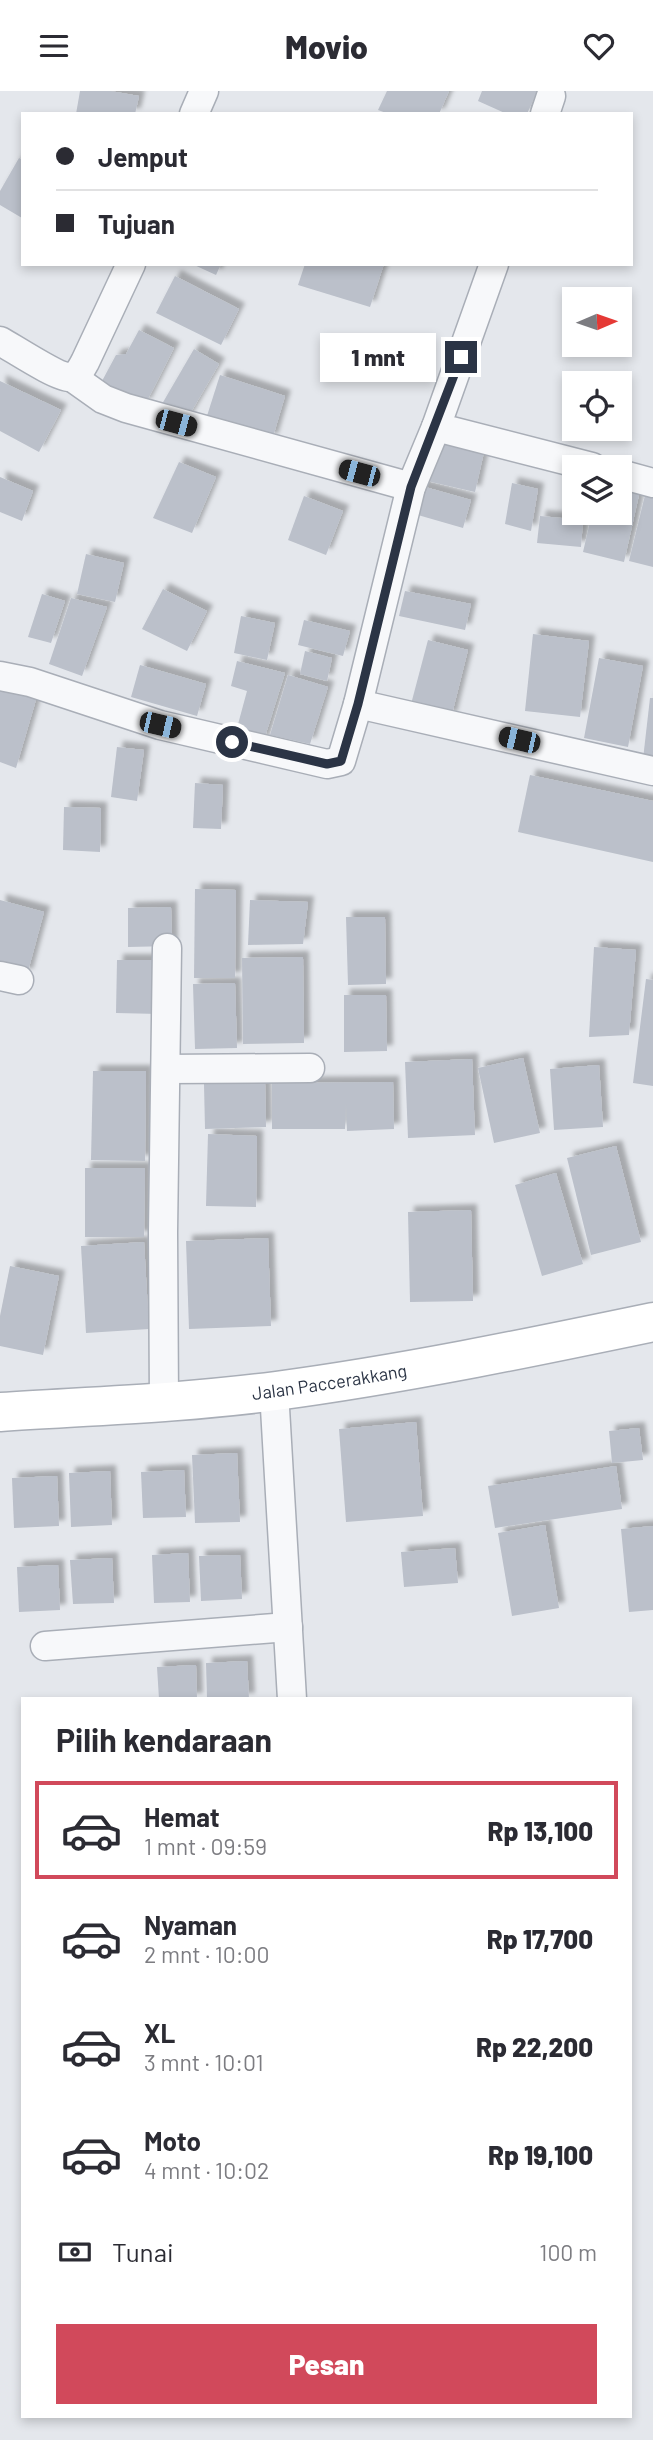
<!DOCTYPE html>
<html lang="id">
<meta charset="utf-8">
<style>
:root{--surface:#fff;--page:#f2f2f3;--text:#2b2b33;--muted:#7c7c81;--line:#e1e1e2;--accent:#d1495b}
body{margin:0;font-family:Barlow,sans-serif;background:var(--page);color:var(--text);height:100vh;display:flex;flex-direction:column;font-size:26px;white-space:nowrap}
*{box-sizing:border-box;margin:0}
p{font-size:23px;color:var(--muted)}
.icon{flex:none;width:38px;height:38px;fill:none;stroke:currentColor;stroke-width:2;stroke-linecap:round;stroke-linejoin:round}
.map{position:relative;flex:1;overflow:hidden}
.panel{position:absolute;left:21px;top:1606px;width:611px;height:721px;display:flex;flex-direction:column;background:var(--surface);border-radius:0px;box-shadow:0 4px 10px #0003}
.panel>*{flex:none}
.top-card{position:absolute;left:21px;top:21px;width:612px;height:154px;border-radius:0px;box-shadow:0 4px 10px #0003;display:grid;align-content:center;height:154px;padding:0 35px;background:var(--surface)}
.needle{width:46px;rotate:88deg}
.fabs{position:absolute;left:562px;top:196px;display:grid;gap:14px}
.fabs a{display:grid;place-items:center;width:70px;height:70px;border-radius:0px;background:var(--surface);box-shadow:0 4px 10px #0003;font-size:35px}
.end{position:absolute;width:32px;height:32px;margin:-16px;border:9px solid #2b3445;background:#fff;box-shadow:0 0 0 4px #fff}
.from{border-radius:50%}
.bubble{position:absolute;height:49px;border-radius:0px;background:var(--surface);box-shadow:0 4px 10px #0003;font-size:23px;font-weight:800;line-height:49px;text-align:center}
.car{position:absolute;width:21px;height:42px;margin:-21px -10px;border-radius:9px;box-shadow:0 0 5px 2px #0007;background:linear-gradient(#222 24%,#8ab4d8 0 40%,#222 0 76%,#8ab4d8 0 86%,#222 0)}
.top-card b{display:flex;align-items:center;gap:24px;height:66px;font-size:26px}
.top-card b+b{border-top:2px solid var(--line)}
.top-card i{width:18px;height:18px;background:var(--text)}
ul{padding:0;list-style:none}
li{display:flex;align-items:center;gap:21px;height:98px;margin:0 14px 10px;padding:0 21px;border:4px solid transparent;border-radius:0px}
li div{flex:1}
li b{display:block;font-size:26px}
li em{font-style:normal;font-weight:800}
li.active{border-color:var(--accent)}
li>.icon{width:63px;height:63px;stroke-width:1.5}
h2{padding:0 35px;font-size:32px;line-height:84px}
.pay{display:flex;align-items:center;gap:18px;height:77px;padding:0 35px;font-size:26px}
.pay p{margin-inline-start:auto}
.action{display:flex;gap:14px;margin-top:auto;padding:14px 35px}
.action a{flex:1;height:80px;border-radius:0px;background:var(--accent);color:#fff;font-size:28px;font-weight:800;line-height:80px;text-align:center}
header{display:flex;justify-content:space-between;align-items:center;height:91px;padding:0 35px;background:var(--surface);font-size:32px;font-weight:800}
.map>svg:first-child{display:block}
.building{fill:#bbc0ca;filter:url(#shadow)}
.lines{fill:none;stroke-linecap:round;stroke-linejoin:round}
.minor-casing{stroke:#a9aeb7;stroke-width:31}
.secondary-casing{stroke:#a9aeb7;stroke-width:41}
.minor{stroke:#f7f8fa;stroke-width:28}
.secondary{stroke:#fff;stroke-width:38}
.route{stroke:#2b3445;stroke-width:9}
.labels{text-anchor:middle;stroke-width:7;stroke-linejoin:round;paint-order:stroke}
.street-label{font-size:18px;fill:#2b3445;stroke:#f4f6f9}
</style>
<header><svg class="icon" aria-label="menu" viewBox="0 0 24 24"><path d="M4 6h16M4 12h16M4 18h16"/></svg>Movio<svg class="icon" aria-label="heart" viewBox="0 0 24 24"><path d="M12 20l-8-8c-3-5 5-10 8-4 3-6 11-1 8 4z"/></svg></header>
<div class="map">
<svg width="653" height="2349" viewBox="0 0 653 2349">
<defs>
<filter id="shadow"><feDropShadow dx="6" dy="-6" stdDeviation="2" flood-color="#0004"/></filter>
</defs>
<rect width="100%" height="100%" fill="#e4e7ec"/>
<g class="building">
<path d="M80,0H110L139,5L135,23H76Z"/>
<path d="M387,0H449L439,23H389L378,19Z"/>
<path d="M482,0H537L527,23H507L478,10Z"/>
<path d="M19,67L23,69L22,127L0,114V100Z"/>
<path d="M192,173H221L216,184Z"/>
<path d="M305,173H384L370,216L298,194Z"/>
<path d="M175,185L239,218L221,254L156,222Z"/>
<path d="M139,239L174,257L145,314L102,290L116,264L126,263Z"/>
<path d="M194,258L219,273L187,328L162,313Z"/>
<path d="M220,284L285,305L272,349L206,328Z"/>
<path d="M0,290L61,319L39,361L0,340Z"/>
<path d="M436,350L484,361L475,401L427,390Z"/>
<path d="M179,371L216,386L192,442L153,427Z"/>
<path d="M0,386L33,400L22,430L0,421Z"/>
<path d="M620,390L641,395L624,471L583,461L592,422H620Z"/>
<path d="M512,392L538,398L531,440L505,433Z"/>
<path d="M418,394L471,409L463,437L411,422Z"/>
<path d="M646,400L653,401V476L629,470Z"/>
<path d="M304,405L343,420L326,464L288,449Z"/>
<path d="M540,425L583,429L581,456L537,452Z"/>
<path d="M86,463L124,472L115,511L77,503Z"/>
<path d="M163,498L207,520L187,560L142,538Z"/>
<path d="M405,500L471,513L465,539L399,525Z"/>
<path d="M42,503L65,510L51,552L28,546Z"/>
<path d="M71,507L107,516L82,585L49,573Z"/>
<path d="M241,525L275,532L267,569L234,562Z"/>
<path d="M304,529L350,540L343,565L298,554Z"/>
<path d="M533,543L589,550L580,626L525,620Z"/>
<path d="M428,549L468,559L451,627L410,617Z"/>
<path d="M305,560L332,567L327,590L300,583Z"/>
<path d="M599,567L643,575L628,656L584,647Z"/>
<path d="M237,570L285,582L263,652L237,637L247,600L231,595Z"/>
<path d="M140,574L206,593L197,625L131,606Z"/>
<path d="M288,584L328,596L310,653L270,644Z"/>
<path d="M0,594L38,602L16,677L0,671Z"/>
<path d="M650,607H653V669L643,668Z"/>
<path d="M117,656L144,659L137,710L111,706Z"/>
<path d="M530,684L653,710V771L518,741Z"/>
<path d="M195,692L223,694L221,738L193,737Z"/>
<path d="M64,716L101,717L100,761L63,759Z"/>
<path d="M195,798L236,799L235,887H194Z"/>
<path d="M0,809L44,821L27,884L0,877Z"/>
<path d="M250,809L308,811L303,853L248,854Z"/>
<path d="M171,816L172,855L128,856V817Z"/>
<path d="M346,826H385L386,893L348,894Z"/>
<path d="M594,856L636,859L629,944L589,946Z"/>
<path d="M303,866L304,952L243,953L242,867Z"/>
<path d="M117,869H160L159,923L116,922Z"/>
<path d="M646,888L653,889V995L633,992Z"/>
<path d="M235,892L237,957L195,958L193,893Z"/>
<path d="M344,904H386L387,960L344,961Z"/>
<path d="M523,967L540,1042L494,1052L478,977Z"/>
<path d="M472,968L475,1044L408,1047L405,971Z"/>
<path d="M599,974L603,1036L554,1039L550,978Z"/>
<path d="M93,980H146L145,1070L91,1069Z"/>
<path d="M265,990L266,1036L205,1038L204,993Z"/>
<path d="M393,991L394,1038L347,1040L346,1013L345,1038H272V992Z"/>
<path d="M208,1043L257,1045L256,1116L206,1115Z"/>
<path d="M616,1055L641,1151L591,1164L567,1067Z"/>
<path d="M85,1077H145L144,1146H85Z"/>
<path d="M556,1082L583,1173L542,1185L515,1094Z"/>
<path d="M471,1119L473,1210L410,1211L408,1121Z"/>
<path d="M268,1147L271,1235L189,1238L186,1150Z"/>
<path d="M144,1151L149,1238L86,1242L81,1155Z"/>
<path d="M10,1175L59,1185L43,1264L0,1255V1225Z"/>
<path d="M416,1331L423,1425L346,1431L339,1338Z"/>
<path d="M639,1337L643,1369L612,1372L609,1340Z"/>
<path d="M237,1362L240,1431L195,1432L192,1364Z"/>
<path d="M616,1375L622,1418L495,1437L488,1395Z"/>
<path d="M184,1379L186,1426L143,1427L141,1381Z"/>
<path d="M110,1380L112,1434L71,1436L69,1382Z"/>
<path d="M57,1385L59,1435L14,1437L12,1387Z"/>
<path d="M545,1434L559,1517L512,1525L498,1442Z"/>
<path d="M653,1435V1519L629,1521L621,1438Z"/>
<path d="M455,1457L458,1492L404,1496L401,1461Z"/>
<path d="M188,1462L190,1511L154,1512L152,1464Z"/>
<path d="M240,1464L242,1508L201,1510L199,1465Z"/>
<path d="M112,1467L114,1512L73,1513L70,1469Z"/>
<path d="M58,1474L60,1519L19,1521L17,1476Z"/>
<path d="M247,1570L249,1608H207L206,1572Z"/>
<path d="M196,1574L197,1608H159L157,1576Z"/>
</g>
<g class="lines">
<defs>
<g id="minor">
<path d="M194,23L204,0"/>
<path d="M545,23L551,5"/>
<path d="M494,173L436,336L592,376"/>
<path d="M0,250C13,257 58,287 70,286C78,285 81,278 85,271L131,173"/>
<path d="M72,286L103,308L126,317L411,396"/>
<path d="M620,383L653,392"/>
<path d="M0,585L30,591L160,634L327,673L341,670L358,613L411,396L436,336"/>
<path d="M358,613L653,680"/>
<path d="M0,885L19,889"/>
<path d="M166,978L310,977"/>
<path d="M274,1300L292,1608"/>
<path d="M164,1311L163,1141L167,857"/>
<path d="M45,1555L288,1536"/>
</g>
<g id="secondary">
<path id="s1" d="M0,1321C92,1315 185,1312 276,1300C403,1283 528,1257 653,1231"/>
</g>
</defs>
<use href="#minor" class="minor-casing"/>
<use href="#secondary" class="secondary-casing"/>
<use href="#minor" class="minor"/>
<use href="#secondary" class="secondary"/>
</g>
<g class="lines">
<path class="route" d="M232,651L327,673L341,670L358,613L411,396L461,266"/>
</g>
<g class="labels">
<g class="street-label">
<text dy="6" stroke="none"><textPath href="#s1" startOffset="331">Jalan Paccerakkang</textPath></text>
</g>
</g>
</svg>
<div class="fabs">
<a><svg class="needle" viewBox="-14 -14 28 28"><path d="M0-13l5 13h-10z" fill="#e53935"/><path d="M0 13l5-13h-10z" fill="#7c7c81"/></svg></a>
<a><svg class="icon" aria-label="locate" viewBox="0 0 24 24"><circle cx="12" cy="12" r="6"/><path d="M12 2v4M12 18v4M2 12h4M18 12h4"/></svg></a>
<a><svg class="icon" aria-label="layers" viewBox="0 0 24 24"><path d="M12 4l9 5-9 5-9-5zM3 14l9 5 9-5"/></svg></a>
</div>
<i class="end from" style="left:232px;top:651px"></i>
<i class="end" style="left:461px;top:266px"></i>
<div class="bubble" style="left:320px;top:242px;width:116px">1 mnt</div>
<i class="car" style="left:176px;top:332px;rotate:105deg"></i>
<i class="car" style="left:359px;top:382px;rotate:285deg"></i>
<i class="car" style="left:160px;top:634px;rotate:103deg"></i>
<i class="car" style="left:519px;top:649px;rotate:283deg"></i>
<div class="top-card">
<b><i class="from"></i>Jemput</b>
<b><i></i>Tujuan</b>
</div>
<section class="panel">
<h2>Pilih kendaraan</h2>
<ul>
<li class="active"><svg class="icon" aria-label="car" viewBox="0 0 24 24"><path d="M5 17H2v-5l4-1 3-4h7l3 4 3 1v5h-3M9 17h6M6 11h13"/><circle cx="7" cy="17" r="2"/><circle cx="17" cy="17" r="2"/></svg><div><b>Hemat</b><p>1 mnt · 09:59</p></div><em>Rp 13,100</em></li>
<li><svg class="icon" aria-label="car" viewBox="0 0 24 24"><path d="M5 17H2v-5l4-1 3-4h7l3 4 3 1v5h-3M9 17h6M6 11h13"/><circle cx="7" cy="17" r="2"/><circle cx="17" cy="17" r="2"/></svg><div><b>Nyaman</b><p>2 mnt · 10:00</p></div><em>Rp 17,700</em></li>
<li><svg class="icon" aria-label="car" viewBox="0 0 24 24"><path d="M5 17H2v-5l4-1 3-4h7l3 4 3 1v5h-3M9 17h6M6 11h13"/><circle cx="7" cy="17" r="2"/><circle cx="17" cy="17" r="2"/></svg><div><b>XL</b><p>3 mnt · 10:01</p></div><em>Rp 22,200</em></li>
<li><svg class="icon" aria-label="car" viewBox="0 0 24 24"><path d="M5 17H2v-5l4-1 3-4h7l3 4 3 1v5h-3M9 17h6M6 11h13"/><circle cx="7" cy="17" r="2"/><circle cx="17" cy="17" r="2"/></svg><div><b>Moto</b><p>4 mnt · 10:02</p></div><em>Rp 19,100</em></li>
</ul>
<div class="pay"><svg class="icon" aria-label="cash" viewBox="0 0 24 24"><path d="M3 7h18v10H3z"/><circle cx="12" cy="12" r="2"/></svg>Tunai<p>100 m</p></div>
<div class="action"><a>Pesan</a></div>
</section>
</div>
